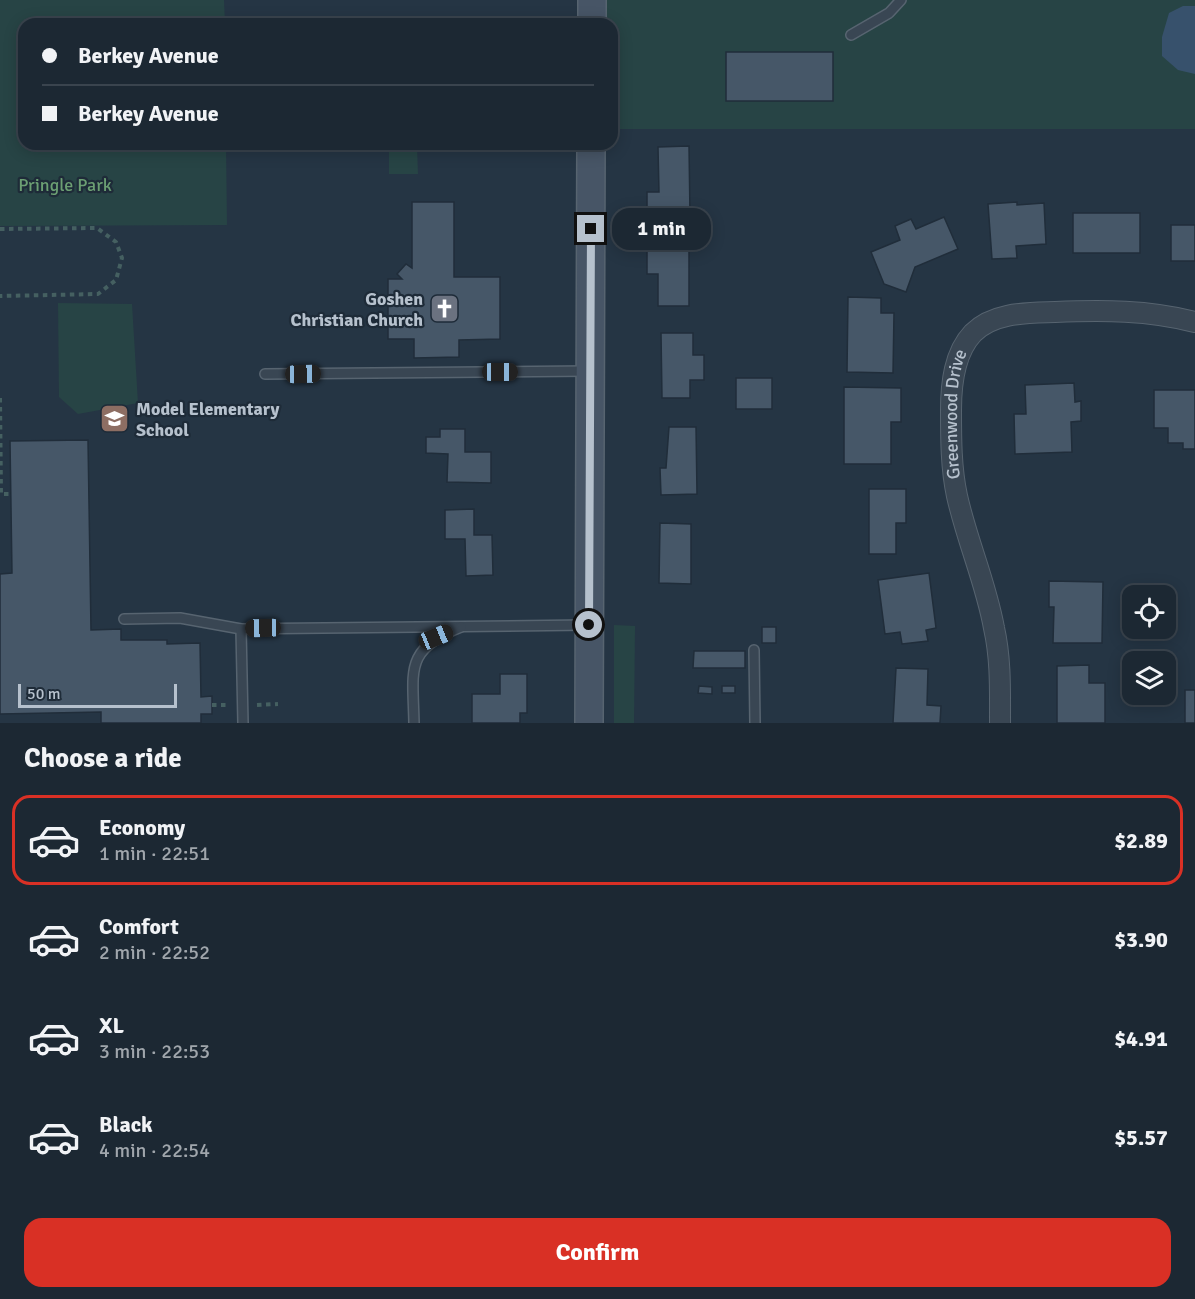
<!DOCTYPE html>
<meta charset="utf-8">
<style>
:root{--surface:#1c2833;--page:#29343f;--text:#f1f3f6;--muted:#a0a6ac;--line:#3a444e;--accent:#d93025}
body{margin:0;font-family:Signika,sans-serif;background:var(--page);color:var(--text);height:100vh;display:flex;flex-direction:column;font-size:22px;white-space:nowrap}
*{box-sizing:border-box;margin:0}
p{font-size:20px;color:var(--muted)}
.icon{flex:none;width:33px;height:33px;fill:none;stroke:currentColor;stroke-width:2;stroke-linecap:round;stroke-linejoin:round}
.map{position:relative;height:723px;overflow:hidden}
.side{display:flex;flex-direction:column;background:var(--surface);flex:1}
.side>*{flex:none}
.hud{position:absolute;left:18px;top:18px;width:600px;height:132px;border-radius:18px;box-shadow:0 3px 15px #0003,0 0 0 2px var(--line);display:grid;align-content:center;height:132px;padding:0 24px;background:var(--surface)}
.controls{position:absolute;left:1122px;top:585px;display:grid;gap:12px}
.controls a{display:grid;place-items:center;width:54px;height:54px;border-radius:12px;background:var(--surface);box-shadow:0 3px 15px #0003,0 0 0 2px var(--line);font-size:30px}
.scale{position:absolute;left:18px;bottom:15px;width:159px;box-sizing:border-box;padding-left:6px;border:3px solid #b6c1cd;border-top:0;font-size:16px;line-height:21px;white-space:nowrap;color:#b6c1cd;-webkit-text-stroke:4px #1e2b38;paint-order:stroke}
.end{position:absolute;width:27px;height:27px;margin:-14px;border:8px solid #b6c1cd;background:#111;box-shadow:0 0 0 3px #111}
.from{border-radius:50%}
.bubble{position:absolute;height:42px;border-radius:18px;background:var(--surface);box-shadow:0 3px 15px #0003,0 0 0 2px var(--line);font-size:20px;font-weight:700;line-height:42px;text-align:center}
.car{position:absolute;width:18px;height:36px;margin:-18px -9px;border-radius:8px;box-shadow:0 0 4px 2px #0007;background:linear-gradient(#222 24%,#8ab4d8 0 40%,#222 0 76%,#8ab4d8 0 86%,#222 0)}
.hud b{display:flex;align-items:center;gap:21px;height:57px;font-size:22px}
.hud b+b{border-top:2px solid var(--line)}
.hud i{width:15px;height:15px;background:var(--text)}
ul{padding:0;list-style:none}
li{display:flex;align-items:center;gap:18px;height:90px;margin:0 12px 9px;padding:0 12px;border:3px solid transparent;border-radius:18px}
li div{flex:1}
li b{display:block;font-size:22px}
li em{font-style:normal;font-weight:700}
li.selected{border-color:var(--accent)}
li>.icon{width:54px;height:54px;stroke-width:1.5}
h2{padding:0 24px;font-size:27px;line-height:72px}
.cta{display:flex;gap:12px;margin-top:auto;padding:12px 24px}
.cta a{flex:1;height:69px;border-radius:18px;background:var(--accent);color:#fff;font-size:24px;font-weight:700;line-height:69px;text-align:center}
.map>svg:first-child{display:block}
.green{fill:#274445}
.water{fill:#37516c}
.building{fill:#465768;stroke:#202d3a;stroke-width:1.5}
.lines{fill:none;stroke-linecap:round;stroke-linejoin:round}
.lane-casing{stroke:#576470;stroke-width:12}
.street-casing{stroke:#576470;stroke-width:22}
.secondary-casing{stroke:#576470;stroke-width:30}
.path{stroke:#456061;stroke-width:4;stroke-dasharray:4.5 4.5;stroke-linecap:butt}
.lane{stroke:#394653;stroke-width:9}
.street{stroke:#394653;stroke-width:20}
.secondary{stroke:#475566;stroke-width:27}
.route{stroke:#b6c1cd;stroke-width:8}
.labels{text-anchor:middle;stroke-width:4.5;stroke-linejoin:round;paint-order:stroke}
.park-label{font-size:18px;fill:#6c9f73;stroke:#1e2b38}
.poi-label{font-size:18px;font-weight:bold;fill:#b6c1cd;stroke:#1e2b38;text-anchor:end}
.street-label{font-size:18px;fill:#b6c1cd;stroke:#1e2b38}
</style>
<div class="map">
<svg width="1195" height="723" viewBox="0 0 1195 723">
<rect width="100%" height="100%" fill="#253544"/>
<g class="green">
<path d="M0,0H224L225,24H24V144H226L227,225L0,226Z"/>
<path d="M592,0H1195V129H612V24H592Z"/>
<path d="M417,145L418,174H389V146Z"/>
<path d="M58,303L132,304L138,403L78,414L59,397Z"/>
<path d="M614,625L635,626L634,723H614Z"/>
</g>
<path class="water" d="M1183,6H1195V74L1178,70L1162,56V37L1169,13Z"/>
<g class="building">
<rect x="726" y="52" width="107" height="49"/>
<path d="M689,146L690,215L647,216V192H659L658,147Z"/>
<path d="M412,202H454V277H500V339L459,340V357L414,358V339H388V279H402L397,274L406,264L412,268Z"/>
<path d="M1017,202V205L1044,203L1046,244L1016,246L1017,258L992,259L988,204Z"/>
<rect x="1073" y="213" width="67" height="40"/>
<path d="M944,217L958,249L915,267L906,292L884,284L871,252L900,240L895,226L911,219L916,229Z"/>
<rect x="1171" y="225" width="24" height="36"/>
<path d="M647,243H689V306H658V274H647Z"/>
<path d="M848,297L881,298V313H894L893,373L847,372Z"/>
<path d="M661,333H693V355H704V380H690V398H662Z"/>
<rect x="736" y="378" width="36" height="31"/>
<path d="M1074,383L1075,402L1081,401V421L1071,422L1072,452L1015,454L1014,414H1026L1025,385Z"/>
<path d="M844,387L901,388V422H891V464H844Z"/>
<path d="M1154,390H1195V449H1183V443H1168V428H1154Z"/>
<path d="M669,427H696L697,494L661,495L660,468H666Z"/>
<path d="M440,429H465V452H491V483L447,482L448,454L426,453V437H440Z"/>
<path d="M88,440L91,630L121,629V640H167V644L200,643L201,697L212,696V714H201V723H101V712L0,714V574L12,573L10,441Z"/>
<path d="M869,489H906V523H896V554H869Z"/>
<path d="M474,509V535H492L493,575L466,576L465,539H445V510Z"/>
<path d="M660,523L691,524V584L659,583Z"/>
<path d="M929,573L936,628L926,630L928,641L902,644L900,632L885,634L878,580Z"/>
<path d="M1049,581L1103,582L1102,643H1053L1054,607H1049Z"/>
<rect x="762" y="627" width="14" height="16"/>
<path d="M694,651H745V668H693Z"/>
<path d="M1089,665V683H1105V723H1057V666Z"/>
<path d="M896,668L928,669L927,705L941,706L940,723H893Z"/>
<path d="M500,674H527V713H520V723H472V694H500Z"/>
<path d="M699,686L712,687V694L698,693Z"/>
<rect x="722" y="686" width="13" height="7"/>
<rect x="1185" y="690" width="10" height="33"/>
</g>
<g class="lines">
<defs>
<g id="lane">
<path d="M851,35L889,13L901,0"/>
<path d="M265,374L588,371"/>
<path d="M124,619L180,618L241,629"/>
<path d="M754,650L755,723"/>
<path d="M243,723L241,629L587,625"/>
<path d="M414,723C413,669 404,650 461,627"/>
</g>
<g id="street">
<path id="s1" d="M1000,723C1000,691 1001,659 994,628C986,583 967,541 957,496C951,468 951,439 951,410C951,384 954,353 973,333C994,312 1028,313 1055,312C1103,310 1148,310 1195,322"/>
</g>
<g id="secondary">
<path d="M592,24V0"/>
<path d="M589,723L591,144"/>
</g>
</defs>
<use href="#lane" class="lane-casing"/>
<use href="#street" class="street-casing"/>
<use href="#secondary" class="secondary-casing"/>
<g class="path">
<path d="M0,229L97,228L116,242L122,258L116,280L98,294L0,296"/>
<path d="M0,398L1,494H11"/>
<path d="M212,705H229"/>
<path d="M257,705L278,704"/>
</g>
<use href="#lane" class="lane"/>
<use href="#street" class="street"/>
<use href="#secondary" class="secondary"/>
</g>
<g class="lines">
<path class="route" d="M589,625L591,229"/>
</g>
<defs>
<symbol id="church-square" viewBox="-11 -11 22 22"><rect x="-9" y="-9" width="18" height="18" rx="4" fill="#6b7280" stroke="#1e2b38"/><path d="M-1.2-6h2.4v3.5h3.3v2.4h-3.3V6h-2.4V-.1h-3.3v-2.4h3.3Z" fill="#fff"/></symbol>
<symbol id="school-square" viewBox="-11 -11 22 22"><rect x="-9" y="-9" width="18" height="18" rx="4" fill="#8d6e63" stroke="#1e2b38"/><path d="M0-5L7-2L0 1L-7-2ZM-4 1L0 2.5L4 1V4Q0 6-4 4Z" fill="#fff"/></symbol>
</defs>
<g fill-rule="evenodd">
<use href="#church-square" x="428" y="292" width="33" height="33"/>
<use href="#school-square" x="98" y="402" width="33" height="33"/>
</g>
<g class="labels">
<g class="park-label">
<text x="65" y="191">Pringle Park</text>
</g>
<g class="poi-label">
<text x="423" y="305">Goshen<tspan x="423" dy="21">Christian Church</tspan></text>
<text x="136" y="415" text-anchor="start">Model Elementary<tspan x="136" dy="21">School</tspan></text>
</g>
<g class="street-label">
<text dy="6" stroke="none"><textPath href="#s1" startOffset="315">Greenwood Drive</textPath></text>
</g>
</g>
</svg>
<div class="controls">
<a><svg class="icon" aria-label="locate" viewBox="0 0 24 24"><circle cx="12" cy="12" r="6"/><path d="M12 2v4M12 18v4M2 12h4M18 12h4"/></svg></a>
<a><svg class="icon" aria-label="layers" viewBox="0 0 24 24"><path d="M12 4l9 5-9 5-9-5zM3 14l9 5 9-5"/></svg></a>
</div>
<div class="scale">50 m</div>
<i class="end from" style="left:589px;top:625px"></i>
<i class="end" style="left:591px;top:229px"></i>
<div class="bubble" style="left:612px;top:208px;width:99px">1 min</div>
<i class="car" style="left:500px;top:372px;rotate:90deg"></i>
<i class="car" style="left:303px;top:374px;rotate:89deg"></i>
<i class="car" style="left:263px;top:628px;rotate:269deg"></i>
<i class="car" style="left:436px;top:637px;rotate:68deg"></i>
<div class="hud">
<b><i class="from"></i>Berkey Avenue</b>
<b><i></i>Berkey Avenue</b>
</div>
</div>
<section class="side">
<h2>Choose a ride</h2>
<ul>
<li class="selected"><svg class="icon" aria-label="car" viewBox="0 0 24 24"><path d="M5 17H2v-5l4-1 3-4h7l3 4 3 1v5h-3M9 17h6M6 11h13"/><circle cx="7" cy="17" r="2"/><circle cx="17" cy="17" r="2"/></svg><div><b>Economy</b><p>1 min · 22:51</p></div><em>$2.89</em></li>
<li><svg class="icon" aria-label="car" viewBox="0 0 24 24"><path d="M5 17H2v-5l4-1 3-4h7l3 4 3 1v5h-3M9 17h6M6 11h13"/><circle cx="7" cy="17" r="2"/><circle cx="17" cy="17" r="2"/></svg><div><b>Comfort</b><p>2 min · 22:52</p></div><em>$3.90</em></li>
<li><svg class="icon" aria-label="car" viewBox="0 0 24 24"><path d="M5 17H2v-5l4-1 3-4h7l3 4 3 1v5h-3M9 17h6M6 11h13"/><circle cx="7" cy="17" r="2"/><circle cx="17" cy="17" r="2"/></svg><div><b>XL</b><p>3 min · 22:53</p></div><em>$4.91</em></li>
<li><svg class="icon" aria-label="car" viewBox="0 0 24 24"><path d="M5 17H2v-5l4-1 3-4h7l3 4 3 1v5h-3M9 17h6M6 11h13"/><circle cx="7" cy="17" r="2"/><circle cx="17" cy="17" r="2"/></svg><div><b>Black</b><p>4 min · 22:54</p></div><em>$5.57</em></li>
</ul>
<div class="cta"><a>Confirm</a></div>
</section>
